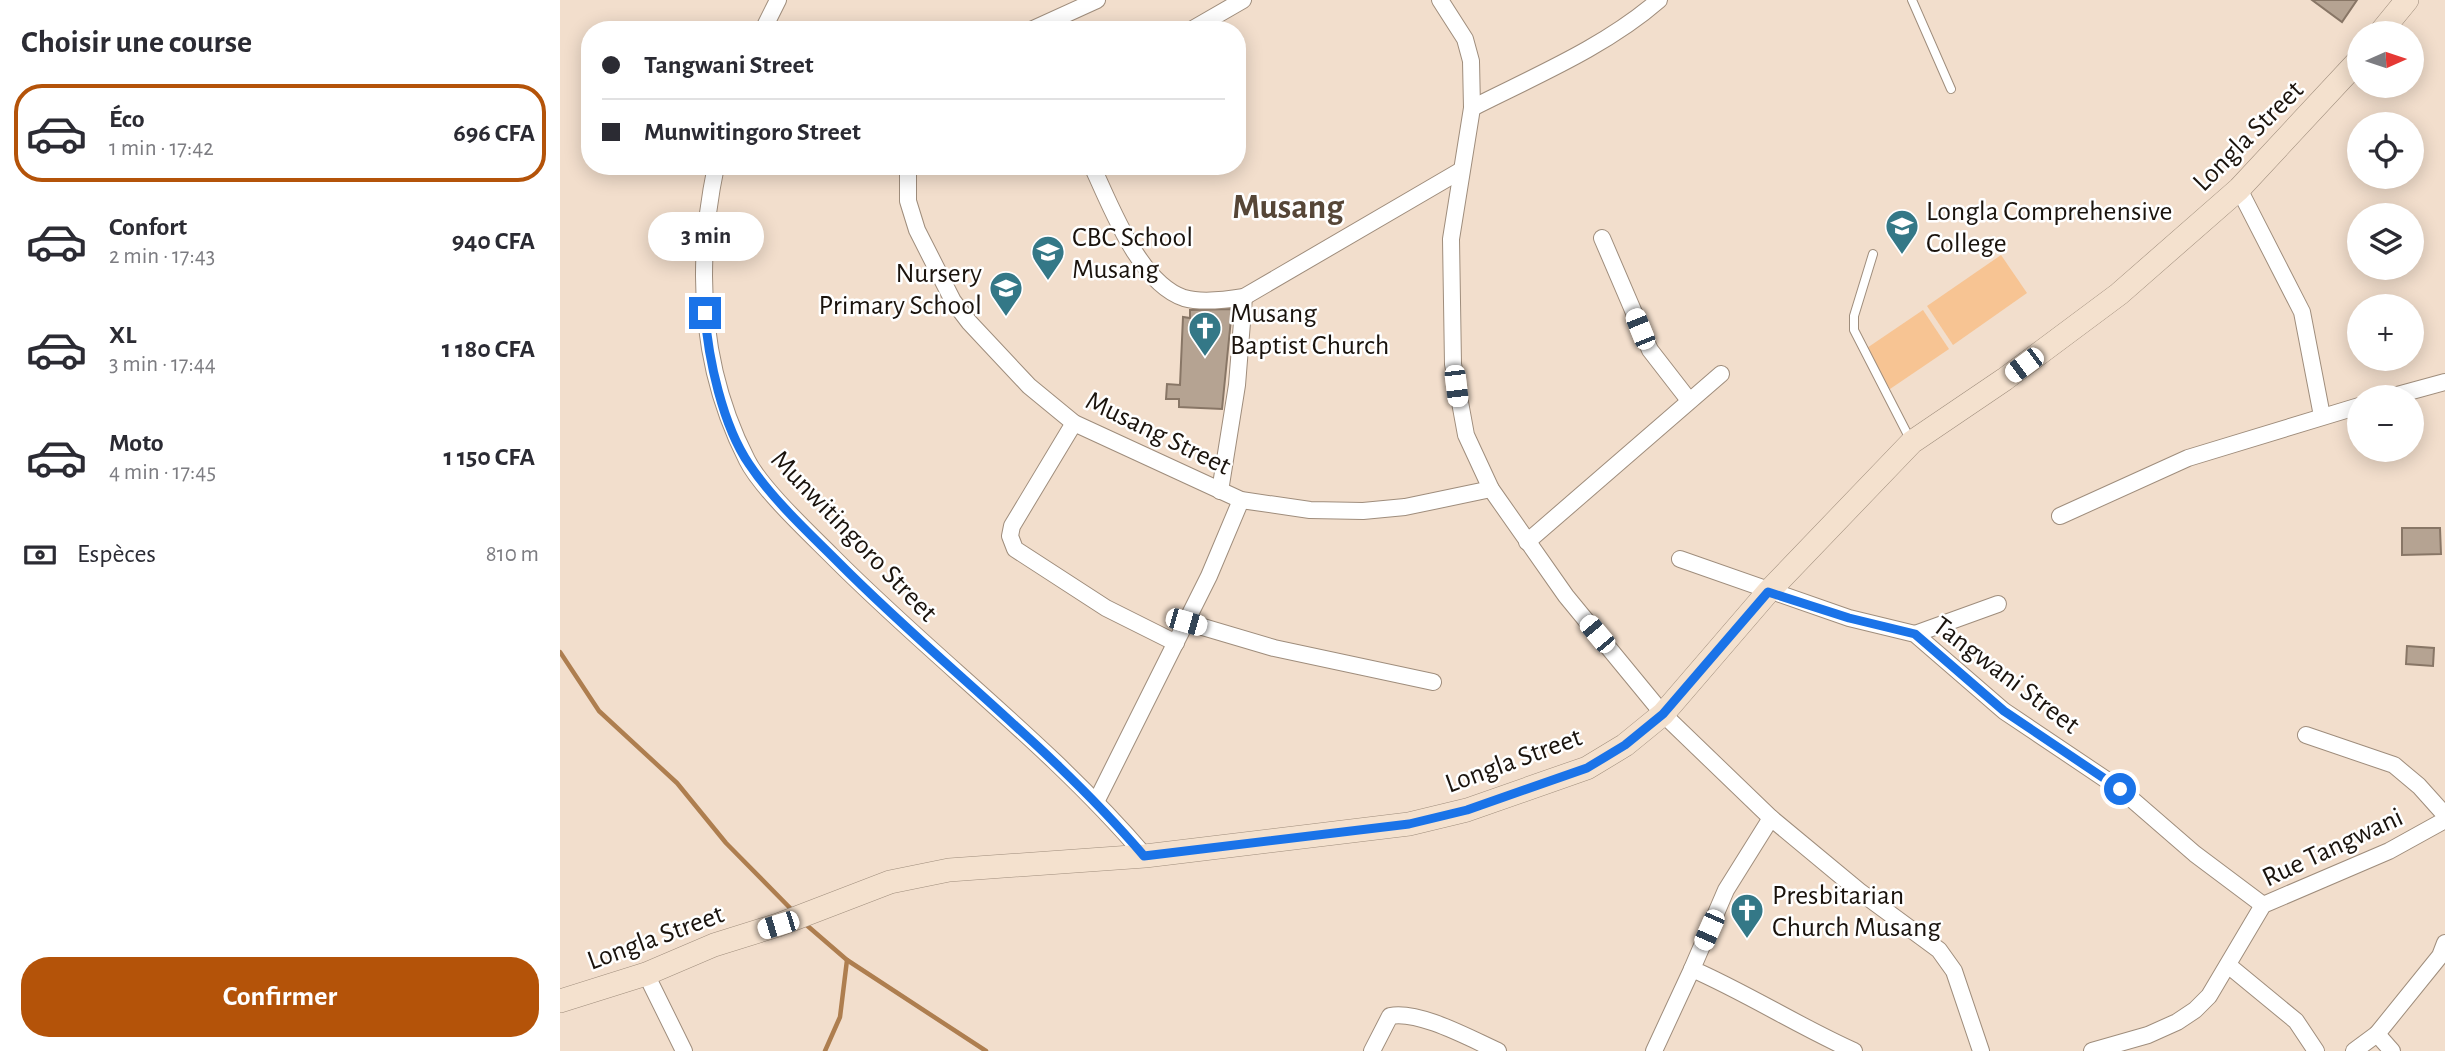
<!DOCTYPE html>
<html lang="fr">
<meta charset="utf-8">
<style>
:root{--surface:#fff;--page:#f2f2f3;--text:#2b2b33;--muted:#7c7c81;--line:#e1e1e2;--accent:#b45309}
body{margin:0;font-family:"Alegreya Sans",sans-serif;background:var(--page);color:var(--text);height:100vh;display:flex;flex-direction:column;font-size:26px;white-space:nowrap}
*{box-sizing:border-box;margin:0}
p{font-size:23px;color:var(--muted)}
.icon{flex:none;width:38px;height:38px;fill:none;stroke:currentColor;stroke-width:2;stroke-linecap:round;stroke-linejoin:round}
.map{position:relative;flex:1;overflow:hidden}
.panel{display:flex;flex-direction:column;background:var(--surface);width:560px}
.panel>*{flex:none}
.guide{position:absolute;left:21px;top:21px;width:665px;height:154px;border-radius:28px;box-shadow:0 4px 18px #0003;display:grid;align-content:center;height:154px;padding:0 21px;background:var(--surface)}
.needle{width:46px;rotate:87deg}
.buttons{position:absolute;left:1787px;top:21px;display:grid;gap:14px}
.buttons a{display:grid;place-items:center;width:77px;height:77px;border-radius:50%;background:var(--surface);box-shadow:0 4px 18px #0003;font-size:35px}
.end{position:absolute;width:32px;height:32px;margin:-16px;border:9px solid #1a73e8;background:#fff;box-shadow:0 0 0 4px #fff}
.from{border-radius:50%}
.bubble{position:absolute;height:49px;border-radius:24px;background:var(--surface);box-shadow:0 4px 18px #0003;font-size:23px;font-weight:700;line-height:49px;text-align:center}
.car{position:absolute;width:21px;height:42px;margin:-21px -10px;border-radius:9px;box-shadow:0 0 5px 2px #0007;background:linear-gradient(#fff 24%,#345 0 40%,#fff 0 76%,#345 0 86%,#fff 0)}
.guide b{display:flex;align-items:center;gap:24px;height:66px;font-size:26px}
.guide b+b{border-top:2px solid var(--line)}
.guide i{width:18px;height:18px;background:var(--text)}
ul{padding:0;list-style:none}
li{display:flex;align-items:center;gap:21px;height:98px;margin:0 14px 10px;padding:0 7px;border:4px solid transparent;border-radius:28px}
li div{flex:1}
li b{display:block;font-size:26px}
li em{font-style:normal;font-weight:700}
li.selected{border-color:var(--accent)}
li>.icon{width:63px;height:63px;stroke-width:1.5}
h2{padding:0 21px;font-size:32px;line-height:84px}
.pay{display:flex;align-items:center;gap:18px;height:77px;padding:0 21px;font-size:26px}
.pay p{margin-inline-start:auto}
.primary-button{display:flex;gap:14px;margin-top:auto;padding:14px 21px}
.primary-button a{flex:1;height:80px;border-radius:28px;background:var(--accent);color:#fff;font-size:28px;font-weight:700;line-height:80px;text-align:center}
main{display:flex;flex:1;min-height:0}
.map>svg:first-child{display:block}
.green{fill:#f7c493}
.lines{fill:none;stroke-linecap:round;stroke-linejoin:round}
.stream{stroke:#ae7e4f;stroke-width:4.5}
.building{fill:#b5a392;stroke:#887666;stroke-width:2}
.lane-casing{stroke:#9f8d7c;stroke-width:10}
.street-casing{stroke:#9f8d7c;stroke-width:18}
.secondary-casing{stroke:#9f8d7c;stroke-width:24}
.lane{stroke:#fff;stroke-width:8}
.street{stroke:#fff;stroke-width:16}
.secondary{stroke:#f4e1ce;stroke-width:23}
.route{stroke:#1a73e8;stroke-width:9}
.labels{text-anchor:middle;stroke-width:5;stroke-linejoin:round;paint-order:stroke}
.street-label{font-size:28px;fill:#1a130d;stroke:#fff}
.poi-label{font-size:28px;fill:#1a130d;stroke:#fff;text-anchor:start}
.district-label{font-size:35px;font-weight:bold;fill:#564637;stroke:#fff}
</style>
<main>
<section class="panel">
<h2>Choisir une course</h2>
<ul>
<li class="selected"><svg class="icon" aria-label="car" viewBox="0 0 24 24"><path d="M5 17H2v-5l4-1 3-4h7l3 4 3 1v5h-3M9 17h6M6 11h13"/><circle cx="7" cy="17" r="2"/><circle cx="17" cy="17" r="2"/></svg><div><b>Éco</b><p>1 min · 17:42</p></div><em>696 CFA</em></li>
<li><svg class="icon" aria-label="car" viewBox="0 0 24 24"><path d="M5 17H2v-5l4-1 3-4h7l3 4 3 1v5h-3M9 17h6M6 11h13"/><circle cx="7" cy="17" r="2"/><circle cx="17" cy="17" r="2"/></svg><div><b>Confort</b><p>2 min · 17:43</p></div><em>940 CFA</em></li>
<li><svg class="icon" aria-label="car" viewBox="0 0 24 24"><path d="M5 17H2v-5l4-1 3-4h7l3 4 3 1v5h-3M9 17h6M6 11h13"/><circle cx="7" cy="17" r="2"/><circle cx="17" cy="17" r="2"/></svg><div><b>XL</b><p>3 min · 17:44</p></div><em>1 180 CFA</em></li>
<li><svg class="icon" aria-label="car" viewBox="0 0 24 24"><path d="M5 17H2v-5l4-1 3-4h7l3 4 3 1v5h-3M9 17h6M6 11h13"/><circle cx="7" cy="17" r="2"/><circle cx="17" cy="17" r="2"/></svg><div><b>Moto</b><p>4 min · 17:45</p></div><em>1 150 CFA</em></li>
</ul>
<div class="pay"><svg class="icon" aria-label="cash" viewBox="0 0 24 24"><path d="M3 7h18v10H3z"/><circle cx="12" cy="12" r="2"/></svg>Espèces<p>810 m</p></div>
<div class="primary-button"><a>Confirmer</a></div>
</section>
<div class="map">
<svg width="1885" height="1051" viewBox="0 0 1885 1051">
<rect width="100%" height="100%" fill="#f2decc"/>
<g class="green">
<path d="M1441,255L1467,293L1393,345L1367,306Z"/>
<path d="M1363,310L1389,349L1330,389L1304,350Z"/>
</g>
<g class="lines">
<g class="stream">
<path d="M0,652L39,711L117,783L166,843L232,910"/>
<path d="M243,922L287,960L280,1017L265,1051"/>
<path d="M287,960L426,1051"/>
</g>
</g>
<g class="building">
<path d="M1752,0H1797L1782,22Z"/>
<path d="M672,309L662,409L619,407V399H606L607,384L620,385L623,317L630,318V310Z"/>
<path d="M1842,528H1880L1881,554L1842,555Z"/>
<path d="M1847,646L1874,648L1873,666L1846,664Z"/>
</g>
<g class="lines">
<defs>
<g id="lane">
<path d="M1352,0L1391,89"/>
<path d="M1313,254L1294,316V330L1351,441"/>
</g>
<g id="street">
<path d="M880,0L905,39L911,61L912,108L891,239L893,364L906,435L931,489L1006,596L1103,714L1211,818L1299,891L1379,950L1394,971L1421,1051"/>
<path d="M203,30L218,0"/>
<path d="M471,30L537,0"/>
<path d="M631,30L683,0"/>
<path d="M912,108C975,76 1045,47 1099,0"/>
<path d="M156,166C135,266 140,368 187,460C201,488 248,532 271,555C373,658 490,745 585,856"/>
<path d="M348,166V201L357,230L393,301L409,322L469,386L514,423L681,500L750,510L803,511L845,507L931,489"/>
<path d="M532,166C551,206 579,283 624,298C641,303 666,300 684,297L900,171"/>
<path d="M1679,189L1742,312L1762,416"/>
<path d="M1042,238L1090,350L1128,399"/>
<path d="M1830,397L1885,382"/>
<path d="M514,423L452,526L450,536L455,549L546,608L616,643"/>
<path d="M660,491L677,385L684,297"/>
<path d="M1500,516L1628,458L1799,406"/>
<path d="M967,542L1161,374"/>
<path d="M1120,559L1289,618L1355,634L1444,711L1560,789L1635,854L1703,905"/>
<path d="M626,622L714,648L873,682"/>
<path d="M1355,634L1438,604"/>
<path d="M1746,735L1834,765L1859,786L1885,815"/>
<path d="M536,802L649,576L681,500"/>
<path d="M1211,818L1166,890L1132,969C1187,993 1238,1026 1294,1051"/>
<path d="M1668,965L1736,1021L1756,1051"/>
<path d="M86,974L124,1051"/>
<path d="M1817,1034L1832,1051"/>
<path d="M812,1051L830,1016C859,1010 911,1039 938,1051"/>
<path d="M1094,1051L1132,969"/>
<path d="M1532,1051L1588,1035L1617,1022L1635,1010L1649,996L1703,905L1829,851L1885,820"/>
<path d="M1794,1051L1817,1034L1880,956L1885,943"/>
</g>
<g id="secondary">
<path d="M1820,33L1847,0"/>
<path d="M0,1001L86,974L154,945L218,925L330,882L389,870L585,856L849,824L907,810L1027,768L1065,745L1103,714L1208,592L1352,442L1445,379L1559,294L1679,189L1799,60"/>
</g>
</defs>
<use href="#lane" class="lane-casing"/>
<use href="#street" class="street-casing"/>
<use href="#secondary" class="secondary-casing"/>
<use href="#lane" class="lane"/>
<use href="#street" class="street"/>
<use href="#secondary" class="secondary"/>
</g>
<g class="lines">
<path class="route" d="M145,313C148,359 163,426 189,464C213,500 248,532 278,562C378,663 492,748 584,856L849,824L907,810L1027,768L1065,745L1103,714L1208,592L1289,618L1355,634L1444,711L1560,789"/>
</g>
<defs>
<symbol id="school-pin" viewBox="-11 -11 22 30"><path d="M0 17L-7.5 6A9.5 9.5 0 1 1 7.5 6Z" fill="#347887" stroke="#fff"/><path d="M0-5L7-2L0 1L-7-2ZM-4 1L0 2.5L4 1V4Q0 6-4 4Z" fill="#fff"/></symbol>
<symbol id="church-pin" viewBox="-11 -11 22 30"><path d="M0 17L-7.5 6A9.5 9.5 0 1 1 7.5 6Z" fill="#347887" stroke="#fff"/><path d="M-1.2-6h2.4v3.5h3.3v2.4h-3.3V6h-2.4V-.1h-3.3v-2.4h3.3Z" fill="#fff"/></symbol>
</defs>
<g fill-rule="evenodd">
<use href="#school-pin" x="1323" y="207" width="38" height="52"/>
<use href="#school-pin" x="469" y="233" width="38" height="52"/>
<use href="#school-pin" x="427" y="269" width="38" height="52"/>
<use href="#church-pin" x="626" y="309" width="38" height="52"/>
<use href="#church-pin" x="1168" y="891" width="38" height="52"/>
</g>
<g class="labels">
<g class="street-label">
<text transform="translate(1687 135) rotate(-45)" y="10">Longla Street</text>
<text transform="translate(599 432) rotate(26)" y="10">Musang Street</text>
<text transform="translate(295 535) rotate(46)" y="10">Munwitingoro Street</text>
<text transform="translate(1447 674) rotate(37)" y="10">Tangwani Street</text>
<text transform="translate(953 759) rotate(-20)" y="10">Longla Street</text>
<text transform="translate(1772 846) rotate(-25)" y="10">Rue Tangwani</text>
<text transform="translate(95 936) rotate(-20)" y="10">Longla Street</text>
</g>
<g class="poi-label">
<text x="1366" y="220">Longla Comprehensive<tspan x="1366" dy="32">College</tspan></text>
<text x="512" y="246">CBC School<tspan x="512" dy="32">Musang</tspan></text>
<text x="422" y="282" text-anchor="end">Nursery<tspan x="422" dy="32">Primary School</tspan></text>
<text x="670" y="322">Musang<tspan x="670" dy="32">Baptist Church</tspan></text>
<text x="1212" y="904">Presbitarian<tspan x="1212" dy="32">Church Musang</tspan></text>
</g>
<g class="district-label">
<text x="728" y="218">Musang</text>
</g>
</g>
</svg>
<div class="buttons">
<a><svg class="needle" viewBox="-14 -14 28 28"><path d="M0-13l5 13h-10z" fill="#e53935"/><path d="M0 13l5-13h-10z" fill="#7c7c81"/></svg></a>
<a><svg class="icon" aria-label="locate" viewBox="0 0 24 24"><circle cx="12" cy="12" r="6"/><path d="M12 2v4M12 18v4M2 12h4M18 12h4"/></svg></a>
<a><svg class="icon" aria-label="layers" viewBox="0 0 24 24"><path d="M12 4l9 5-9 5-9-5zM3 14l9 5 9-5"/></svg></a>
<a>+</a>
<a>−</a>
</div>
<i class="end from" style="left:1560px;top:789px"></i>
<i class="end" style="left:145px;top:313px"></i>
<div class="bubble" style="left:88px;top:212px;width:116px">3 min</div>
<i class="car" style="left:1080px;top:329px;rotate:338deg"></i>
<i class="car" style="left:1464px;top:365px;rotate:233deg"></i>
<i class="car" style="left:896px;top:386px;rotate:173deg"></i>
<i class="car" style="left:626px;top:622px;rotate:106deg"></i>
<i class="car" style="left:1037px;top:634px;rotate:320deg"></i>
<i class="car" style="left:218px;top:925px;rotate:253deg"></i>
<i class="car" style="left:1149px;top:930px;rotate:204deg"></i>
<div class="guide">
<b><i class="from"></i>Tangwani Street</b>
<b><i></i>Munwitingoro Street</b>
</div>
</div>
</main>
